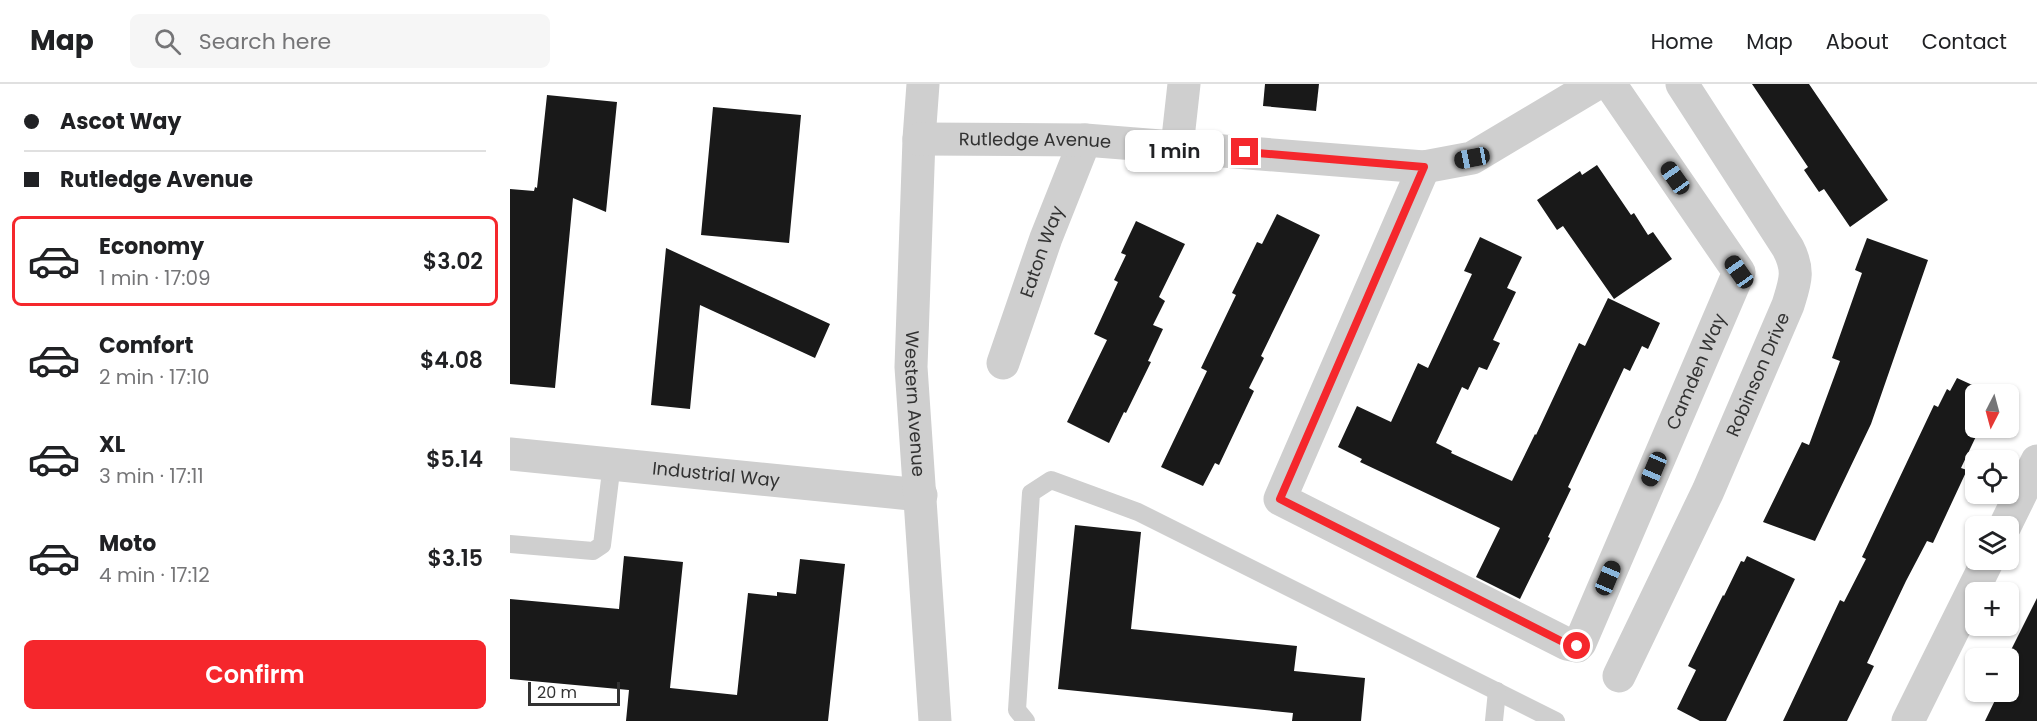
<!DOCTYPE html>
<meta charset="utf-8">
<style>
:root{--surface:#fff;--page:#f6f6f6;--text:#202124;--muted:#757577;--line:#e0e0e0;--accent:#f5272c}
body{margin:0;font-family:Poppins,sans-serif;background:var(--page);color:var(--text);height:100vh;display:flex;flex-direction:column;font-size:22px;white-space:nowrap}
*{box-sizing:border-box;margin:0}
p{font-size:20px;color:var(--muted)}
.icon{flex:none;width:33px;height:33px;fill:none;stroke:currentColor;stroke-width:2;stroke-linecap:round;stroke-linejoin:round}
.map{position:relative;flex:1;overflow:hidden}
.details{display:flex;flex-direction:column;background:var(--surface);width:510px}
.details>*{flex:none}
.guide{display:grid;align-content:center;height:132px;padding:0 24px;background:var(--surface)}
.needle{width:39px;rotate:186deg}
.controls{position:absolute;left:1455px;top:300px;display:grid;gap:12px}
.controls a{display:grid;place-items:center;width:54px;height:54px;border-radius:9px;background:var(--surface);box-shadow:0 2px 4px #0004;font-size:30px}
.scale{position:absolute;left:18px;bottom:15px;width:92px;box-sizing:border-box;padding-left:6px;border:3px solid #323232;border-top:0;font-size:16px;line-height:21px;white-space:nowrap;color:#323232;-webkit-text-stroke:4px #fff;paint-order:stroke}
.end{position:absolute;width:27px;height:27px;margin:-14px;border:8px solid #f5272c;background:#fff;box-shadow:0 0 0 3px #fff}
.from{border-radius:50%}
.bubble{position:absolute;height:42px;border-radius:9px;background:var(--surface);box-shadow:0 2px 4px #0004;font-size:20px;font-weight:600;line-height:42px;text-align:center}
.car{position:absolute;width:18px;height:36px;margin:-18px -9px;border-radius:8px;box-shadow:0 0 4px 2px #0007;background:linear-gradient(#222 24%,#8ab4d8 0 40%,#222 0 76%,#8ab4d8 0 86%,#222 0)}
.guide b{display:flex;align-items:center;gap:21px;height:57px;font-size:22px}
.guide b+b{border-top:2px solid var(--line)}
.guide i{width:15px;height:15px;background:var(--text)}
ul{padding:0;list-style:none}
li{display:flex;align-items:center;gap:18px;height:90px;margin:0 12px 9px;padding:0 12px;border:3px solid transparent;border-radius:9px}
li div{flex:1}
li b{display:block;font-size:22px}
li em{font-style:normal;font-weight:600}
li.selected{border-color:var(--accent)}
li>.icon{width:54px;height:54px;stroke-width:1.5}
.primary-button{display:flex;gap:12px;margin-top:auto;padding:12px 24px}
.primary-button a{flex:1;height:69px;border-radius:9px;background:var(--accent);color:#fff;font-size:24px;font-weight:600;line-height:69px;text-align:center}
header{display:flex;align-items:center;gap:36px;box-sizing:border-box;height:84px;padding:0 30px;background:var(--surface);border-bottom:2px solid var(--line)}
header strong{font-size:28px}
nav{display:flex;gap:33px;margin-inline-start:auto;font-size:21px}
.search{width:420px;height:54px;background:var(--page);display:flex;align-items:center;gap:15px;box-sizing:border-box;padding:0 21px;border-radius:9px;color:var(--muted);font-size:22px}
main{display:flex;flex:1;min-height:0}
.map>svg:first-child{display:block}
.building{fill:#191919}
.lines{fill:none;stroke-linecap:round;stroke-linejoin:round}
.service{stroke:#cfcfcf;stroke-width:18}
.minor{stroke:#cfcfcf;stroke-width:33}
.tertiary{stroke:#cfcfcf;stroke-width:33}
.route{stroke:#f5272c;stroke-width:8}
.labels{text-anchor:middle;stroke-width:6;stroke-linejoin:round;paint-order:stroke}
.street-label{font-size:18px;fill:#323232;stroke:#fff}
</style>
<header>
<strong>Map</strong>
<div class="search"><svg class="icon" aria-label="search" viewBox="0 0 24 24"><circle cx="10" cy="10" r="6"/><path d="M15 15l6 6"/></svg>Search here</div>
<nav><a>Home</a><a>Map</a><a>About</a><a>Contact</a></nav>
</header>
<main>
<section class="details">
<div class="guide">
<b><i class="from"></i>Ascot Way</b>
<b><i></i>Rutledge Avenue</b>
</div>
<ul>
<li class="selected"><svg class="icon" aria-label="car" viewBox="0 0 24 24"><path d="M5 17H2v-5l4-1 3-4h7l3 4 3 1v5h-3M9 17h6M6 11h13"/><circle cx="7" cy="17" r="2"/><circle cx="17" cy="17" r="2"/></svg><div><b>Economy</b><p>1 min · 17:09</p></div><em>$3.02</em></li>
<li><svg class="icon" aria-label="car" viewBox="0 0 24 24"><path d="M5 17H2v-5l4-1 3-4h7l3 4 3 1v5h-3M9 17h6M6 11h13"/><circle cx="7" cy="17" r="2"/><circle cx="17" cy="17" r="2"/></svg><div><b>Comfort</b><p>2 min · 17:10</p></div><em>$4.08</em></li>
<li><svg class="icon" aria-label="car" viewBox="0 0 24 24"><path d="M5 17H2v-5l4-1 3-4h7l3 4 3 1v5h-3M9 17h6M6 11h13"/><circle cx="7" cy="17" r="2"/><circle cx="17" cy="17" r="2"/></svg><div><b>XL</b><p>3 min · 17:11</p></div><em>$5.14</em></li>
<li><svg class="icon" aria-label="car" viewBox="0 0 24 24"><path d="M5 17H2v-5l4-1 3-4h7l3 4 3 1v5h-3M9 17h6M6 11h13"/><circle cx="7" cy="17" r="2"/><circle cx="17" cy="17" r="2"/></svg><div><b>Moto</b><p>4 min · 17:12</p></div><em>$3.15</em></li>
</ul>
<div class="primary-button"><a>Confirm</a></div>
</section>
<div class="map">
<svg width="1527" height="637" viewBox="0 0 1527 637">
<rect width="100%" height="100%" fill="#fff"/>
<g class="building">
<path d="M755,0H809L806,27L753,22Z"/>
<path d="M1242,0H1299L1378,116L1340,143L1314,105L1309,108L1294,86L1298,83Z"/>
<path d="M37,11L107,18L96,128L63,114L45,304L0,300V105L24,107L25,103L27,104Z"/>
<path d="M203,23L291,31L279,159L191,151Z"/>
<path d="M1087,81L1121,131L1124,129L1138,151L1143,148L1162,175L1104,215L1053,142L1047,146L1027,116L1070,87L1072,91Z"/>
<path d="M767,130L810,151L751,272L754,274L739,304L744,307L709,381L705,379L693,402L651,383L697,287L691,284L726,211L722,209L747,158L752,160Z"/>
<path d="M626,137L675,160L649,213L655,217L643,241L653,245L638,277L641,278L616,329L614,328L599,359L557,338L597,256L584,250L608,198L604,196L616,171L611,169Z"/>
<path d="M970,153L1012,173L997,204L1006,208L983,256L990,259L977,286L969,283L958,306L952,303L926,359L942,367L941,369L1002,397L1025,350L1026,351L1069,259L1075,262L1098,214L1150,239L1138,265L1132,262L1120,287L1114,284L1058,403L1061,405L1038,453L1040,454L1010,515L966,493L990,444L850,378L852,375L828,363L847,322L881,338L908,279L918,284L962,190L954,187Z"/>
<path d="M1357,154L1418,176L1361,340L1305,457L1253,438L1292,358L1299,361L1330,277L1322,274L1352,189L1345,186Z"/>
<path d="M156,164L320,240L305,274L190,221L180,325L141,321Z"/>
<path d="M1447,294L1482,310H1466V344H1470L1451,384L1457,386L1423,459L1417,457L1396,497L1357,579L1364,582L1337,637H1273L1330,516L1334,518L1356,475L1352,473L1424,321L1428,323L1437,305L1440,307Z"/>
<path d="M565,441L631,448L621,545L787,562L784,587L855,594L851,637H782L783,629L548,605Z"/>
<path d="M114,472L173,478L160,604L227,611L238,509L267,512V508L286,510L290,475L335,480L318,637H116L119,606L0,595V515L109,525Z"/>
<path d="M1237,472L1285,495L1216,637H1190L1167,625L1186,586L1178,582L1213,511L1214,512L1231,477L1234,478Z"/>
<path d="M1527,514V637H1475L1489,608H1498V572Z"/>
</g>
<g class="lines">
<g class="service">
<path d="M0,460L83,467L92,461L102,379"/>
<path d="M516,637L507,626L521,409L541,396L628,428L1046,637"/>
<path d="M984,637L987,607"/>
</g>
<g class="minor">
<path d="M667,63L674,0"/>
<path id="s1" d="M914,83L770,415L1057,560L1067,562L1070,559L1229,188L1100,0"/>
<path id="s2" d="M493,279L536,154L575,56"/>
<path id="s3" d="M0,370L411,411"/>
<path d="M1495,442L1527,377"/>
<path id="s4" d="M1109,592L1198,407L1278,221C1285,198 1290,187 1278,164L1172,0"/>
<path d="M1398,637L1478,476"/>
</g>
<g class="tertiary">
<path id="s5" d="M413,0L409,55L401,283L425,637"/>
<path id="s6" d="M409,55L575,56L914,83L962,74L1086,0"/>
</g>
</g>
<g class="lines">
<path class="route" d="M735,68L914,83L770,415L1057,560L1067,562"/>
</g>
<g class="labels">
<g class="street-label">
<text dy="6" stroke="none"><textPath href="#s6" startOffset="116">Rutledge Avenue</textPath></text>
<text dy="6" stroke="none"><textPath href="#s2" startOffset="118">Eaton Way</textPath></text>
<text dy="6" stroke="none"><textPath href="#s1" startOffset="993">Camden Way</textPath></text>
<text dy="6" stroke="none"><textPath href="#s4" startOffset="332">Robinson Drive</textPath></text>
<text dy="6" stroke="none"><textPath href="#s5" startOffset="320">Western Avenue</textPath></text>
<text dy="6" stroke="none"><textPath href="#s3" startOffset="207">Industrial Way</textPath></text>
</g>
</g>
</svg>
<div class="controls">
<a><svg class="needle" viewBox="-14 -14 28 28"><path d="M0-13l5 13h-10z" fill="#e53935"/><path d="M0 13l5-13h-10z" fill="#757577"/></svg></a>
<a><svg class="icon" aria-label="locate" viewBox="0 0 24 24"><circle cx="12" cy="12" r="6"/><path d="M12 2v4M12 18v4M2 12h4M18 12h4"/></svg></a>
<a><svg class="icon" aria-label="layers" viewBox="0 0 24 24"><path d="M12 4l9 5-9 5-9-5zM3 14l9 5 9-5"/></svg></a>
<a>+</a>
<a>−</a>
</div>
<div class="scale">20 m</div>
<i class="end from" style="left:1067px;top:562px"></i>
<i class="end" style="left:735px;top:68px"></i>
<div class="bubble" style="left:615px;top:46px;width:99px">1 min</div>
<i class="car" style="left:962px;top:74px;rotate:259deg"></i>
<i class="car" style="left:1165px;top:94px;rotate:325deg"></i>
<i class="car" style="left:1229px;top:188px;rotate:325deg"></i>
<i class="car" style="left:1144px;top:385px;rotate:203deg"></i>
<i class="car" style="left:1098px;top:494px;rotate:23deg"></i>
</div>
</main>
